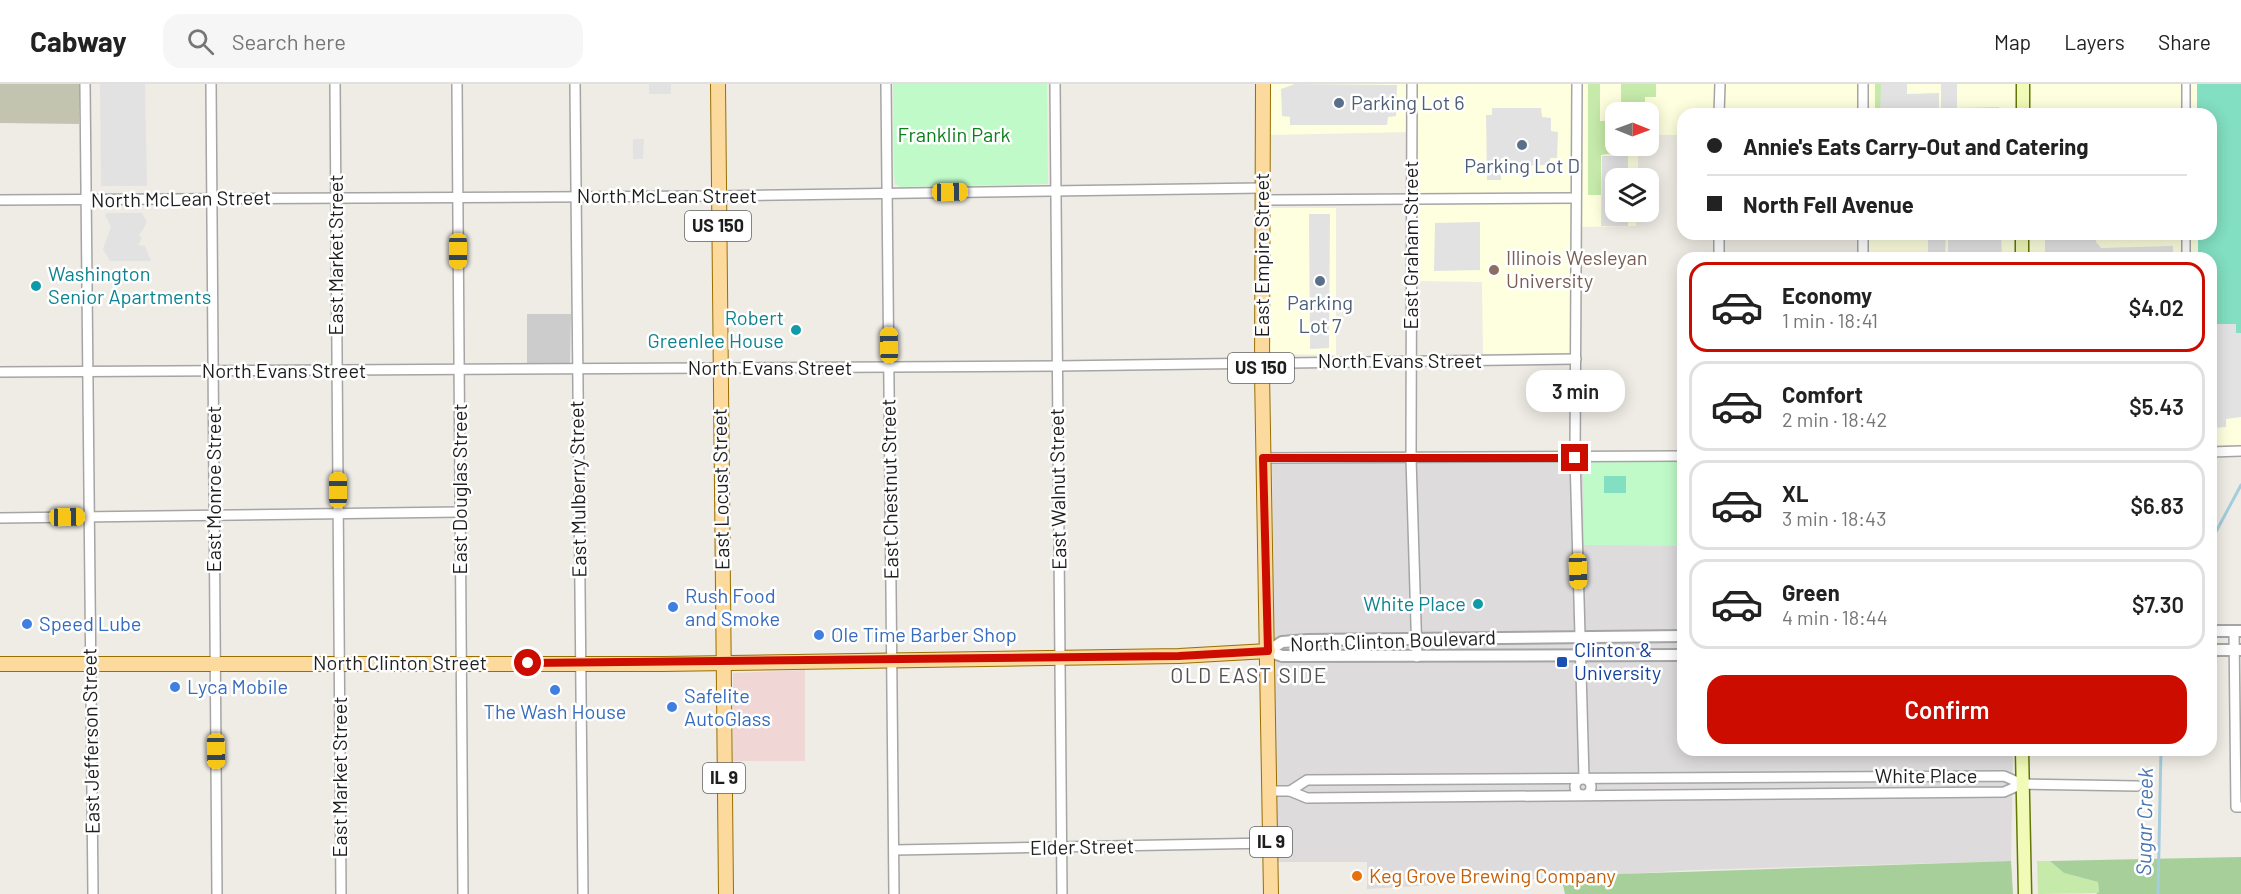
<!DOCTYPE html>
<meta charset="utf-8">
<style>
:root{--surface:#fff;--page:#f6f6f6;--text:#222;--muted:#767676;--line:#e0e0e0;--accent:#cd0c00}
body{margin:0;font-family:Barlow,sans-serif;background:var(--page);color:var(--text);height:100vh;display:flex;flex-direction:column;font-size:22px;white-space:nowrap}
*{box-sizing:border-box;margin:0}
p{font-size:20px;color:var(--muted)}
.icon{flex:none;width:33px;height:33px;fill:none;stroke:currentColor;stroke-width:2;stroke-linecap:round;stroke-linejoin:round}
.map{position:relative;flex:1;overflow:hidden}
.drawer{position:absolute;left:1677px;top:168px;width:540px;height:504px;display:flex;flex-direction:column;background:var(--surface);border-radius:18px;box-shadow:0 3px 15px #0003}
.drawer>*{flex:none}
.banner{position:absolute;left:1677px;top:24px;width:540px;height:132px;border-radius:18px;box-shadow:0 3px 15px #0003;display:grid;align-content:center;height:132px;padding:0 30px;background:var(--surface)}
.needle{width:39px;rotate:91deg}
.fabs{position:absolute;left:1605px;top:18px;display:grid;gap:12px}
.fabs a{display:grid;place-items:center;width:54px;height:54px;border-radius:12px;background:var(--surface);box-shadow:0 3px 15px #0003;font-size:30px}
.end{position:absolute;width:27px;height:27px;margin:-14px;border:8px solid #cd0c00;background:#fff;box-shadow:0 0 0 3px #fff}
.from{border-radius:50%}
.bubble{position:absolute;height:42px;border-radius:18px;background:var(--surface);box-shadow:0 3px 15px #0003;font-size:20px;font-weight:600;line-height:42px;text-align:center}
.car{position:absolute;width:18px;height:36px;margin:-18px -9px;border-radius:8px;box-shadow:0 0 4px 2px #0007;background:linear-gradient(#f5c518 24%,#345 0 40%,#f5c518 0 76%,#345 0 86%,#f5c518 0)}
.banner b{display:flex;align-items:center;gap:21px;height:57px;font-size:22px}
.banner b+b{border-top:2px solid var(--line)}
.banner i{width:15px;height:15px;background:var(--text)}
ul{padding:10px 0 0;list-style:none}
li{display:flex;align-items:center;gap:18px;height:90px;margin:0 12px 9px;padding:0 18px;border:3px solid var(--line);border-radius:18px}
li div{flex:1}
li b{display:block;font-size:22px}
li em{font-style:normal;font-weight:600}
li.selected{border-color:var(--accent)}
li>.icon{width:54px;height:54px;stroke-width:1.5}
.cta{display:flex;gap:12px;margin-top:auto;padding:12px 30px}
.cta a{flex:1;height:69px;border-radius:18px;background:var(--accent);color:#fff;font-size:24px;font-weight:600;line-height:69px;text-align:center}
header{display:flex;align-items:center;gap:36px;box-sizing:border-box;height:84px;padding:0 30px;background:var(--surface);border-bottom:2px solid var(--line)}
header strong{font-size:28px}
nav{display:flex;gap:33px;margin-inline-start:auto;font-size:21px}
.search{width:420px;height:54px;background:var(--page);display:flex;align-items:center;gap:15px;box-sizing:border-box;padding:0 21px;border-radius:18px;color:var(--muted);font-size:22px}
.map>svg:first-child{display:block}
.residential{fill:#dddbdb}
.commercial{fill:#f0d6d4}
.education{fill:#fdffde}
.religious{fill:#ccc}
.construction{fill:#c3c4b0}
.grass{fill:#c6eaaa}
.forest{fill:#a6cf99}
.park{fill:#c1fac9}
.pitch{fill:#82dfc1}
.parking{fill:#e2e2e2}
.lines{fill:none;stroke-linecap:round;stroke-linejoin:round}
.stream{stroke:#a5cddd;stroke-width:3}
.pedestrian-casing{stroke:#a5a5a5;stroke-width:10}
.minor-casing{stroke:#a5a5a5;stroke-width:12}
.tertiary-casing{stroke:#a5a5a5;stroke-width:14}
.secondary-casing{stroke:#637704;stroke-width:15}
.primary-casing{stroke:#996f00;stroke-width:16}
.pedestrian{stroke:#fff;stroke-width:7}
.minor{stroke:#fff;stroke-width:9}
.tertiary{stroke:#fff;stroke-width:10}
.secondary{stroke:#f2fab8;stroke-width:12}
.primary{stroke:#fcd99d;stroke-width:14}
.route{stroke:#cd0c00;stroke-width:8}
.service-dot{fill:#5c6f8a;stroke:#fff;stroke-width:2}
.education-dot{fill:#8d6e63;stroke:#fff;stroke-width:2}
.culture-dot{fill:#0f9aa8;stroke:#fff;stroke-width:2}
.shop-dot{fill:#3f7fe0;stroke:#fff;stroke-width:2}
.transit-dot{fill:#1a4fb4;stroke:#fff;stroke-width:2}
.food-dot{fill:#e8710a;stroke:#fff;stroke-width:2}
.labels{text-anchor:middle;stroke-width:5;stroke-linejoin:round;paint-order:stroke}
.shield{fill:#fff;stroke:#626262;stroke-width:1.5}
.shield-label{font-size:18px;font-weight:bold;fill:#1e1e1e}
.service-label{font-size:20px;fill:#4e5e75;stroke:#fff}
.park-label{font-size:20px;fill:#0b7e1b;stroke:#fff}
.street-label{font-size:20px;fill:#1e1e1e;stroke:#fff}
.education-label{font-size:20px;fill:#785e54;stroke:#fff;text-anchor:start}
.culture-label{font-size:20px;fill:#0d838f;stroke:#fff;text-anchor:end}
.shop-label{font-size:20px;fill:#366cbe;stroke:#fff;text-anchor:start}
.transit-label{font-size:20px;fill:#164399;stroke:#fff;text-anchor:start}
.food-label{font-size:20px;fill:#c56008;stroke:#fff;text-anchor:start}
.neighbourhood-label{font-size:21px;letter-spacing:1.5px;fill:#515151;stroke:#fff}
.water-label{font-size:21px;font-style:italic;fill:#4a76af;stroke:#fff}
</style>
<header>
<strong>Cabway</strong>
<div class="search"><svg class="icon" aria-label="search" viewBox="0 0 24 24"><circle cx="10" cy="10" r="6"/><path d="M15 15l6 6"/></svg>Search here</div>
<nav><a>Map</a><a>Layers</a><a>Share</a></nav>
</header>
<div class="map">
<svg width="2241" height="810" viewBox="0 0 2241 810">
<rect width="100%" height="100%" fill="#efece5"/>
<path class="residential" d="M1683,372V666H2013L2011,777L1694,786L1367,805V778H1277L1272,374Z"/>
<path class="commercial" d="M805,586V677H733V589Z"/>
<g class="education">
<path d="M1267,0H2241V361H2211V174H1860V150H2211V30H1683V51H1649L1648,28H1616V62H1638V94H1616V128H1637L1636,142L1576,143V269L1483,270L1482,198L1412,197V48L1265,51Z"/>
<path d="M1270,124H1336V271L1269,270Z"/>
</g>
<path class="religious" d="M527,230H571L570,279L527,280Z"/>
<path class="construction" d="M0,0H80L79,40L0,39Z"/>
<g class="grass">
<path d="M1588,0H1600V37H1615L1616,62H1634H1621L1614,69L1601,71V111H1588Z"/>
<path d="M1621,0H1656V13H1645V28L1642,26L1621,28Z"/>
<rect x="1875" y="0" width="8" height="30"/>
<path d="M2037,777H2050L2064,789L2098,798L2099,809L2038,810Z"/>
</g>
<g class="forest">
<path d="M2241,773V810H2096L2099,808L2098,798L2064,789L2050,777Z"/>
<path d="M2011,777L2013,810H1565L1561,792Z"/>
</g>
<g class="park">
<path d="M893,0H1047L1048,100L901,103L895,100L894,88Z"/>
<path d="M1683,376V462L1584,461L1583,377Z"/>
</g>
<g class="pitch">
<path d="M2197,0H2241V249H2236V240H2211V174H2198V150H2211V30H2197Z"/>
<rect x="1604" y="392" width="22" height="17"/>
</g>
<g class="parking">
<path d="M100,0H145L147,102H101Z"/>
<rect x="649" y="0" width="22" height="10"/>
<path d="M1295,0L1397,1L1396,32L1388,33L1387,41H1290V33L1282,32L1281,5Z"/>
<path d="M1881,0H1907V10L1939,9V30H1880Z"/>
<path d="M1941,0H1957V24L1999,23V30H1941Z"/>
<path d="M1492,24H1541L1542,33L1551,34V47L1558,48L1557,74H1550V81L1505,82V74H1501V96H1487L1486,31H1492Z"/>
<path d="M633,55H644L643,75H633Z"/>
<path d="M1602,72H1628V94H1616V128H1628V142H1601Z"/>
<path d="M108,129H142L147,138L139,152L142,154L138,161L145,162L151,177H110L103,165L111,143L105,131Z"/>
<path d="M1309,130H1330L1329,264L1310,265Z"/>
<path d="M1480,138V186L1434,187L1435,139Z"/>
<path d="M1928,150H1946L1945,174H1928Z"/>
<path d="M1948,150H2001L2002,174H1948Z"/>
<path d="M2045,150H2096V158L2101,164L2173,162V174H2045Z"/>
<path d="M2211,240H2236V249H2241V333L2226,335V343L2211,344Z"/>
</g>
<g class="lines">
<g class="stream">
<path d="M2211,457L2241,401"/>
<path d="M2158,810L2161,666"/>
</g>
<defs>
<g id="pedestrian">
<path d="M2186,30V0"/>
<path d="M2186,150V174"/>
</g>
<g id="minor">
<path d="M85,0L93,810"/>
<path d="M211,0L217,810"/>
<path d="M335,0L341,810"/>
<path d="M457,0L463,810"/>
<path d="M575,0L583,810"/>
<path d="M886,0L894,810"/>
<path d="M1055,0L1062,810"/>
<path d="M1412,0L1411,374L1417,573"/>
<path d="M1577,0L1575,373L1584,694"/>
<path d="M1719,30L1720,0"/>
<path d="M1863,30V0"/>
<path d="M0,116L717,112L1262,104"/>
<path d="M1262,116L1576,114"/>
<path d="M1719,174V150"/>
<path d="M1863,174V150"/>
<path d="M0,288L1057,282L1576,275"/>
<path d="M2211,368L2241,367"/>
<path d="M1263,374L1683,372"/>
<path d="M0,434L460,428"/>
<path d="M2234,547L2236,723H2241"/>
<circle cx="1583" cy="703" r="8"/>
<path d="M1270,707H1290L1307,714L2004,708L2022,700L2137,702"/>
<path d="M1290,707L1307,696L2004,692L2022,700"/>
<path d="M894,766L1271,759"/>
</g>
<g id="tertiary">
<path d="M2211,547H2241"/>
<path d="M2211,566H2241"/>
<path d="M1268,567L1282,558L1308,556L1683,552"/>
<path d="M1268,567L1282,572L1683,571"/>
</g>
<g id="secondary">
<path d="M2023,30V0"/>
<path d="M2022,150V174"/>
<path d="M2022,666L2025,810"/>
</g>
<g id="primary">
<path d="M718,0L726,810"/>
<path d="M1263,0L1262,289L1271,810"/>
<path d="M0,580H663L1179,572L1268,567"/>
</g>
</defs>
<use href="#pedestrian" class="pedestrian-casing"/>
<use href="#minor" class="minor-casing"/>
<use href="#tertiary" class="tertiary-casing"/>
<use href="#secondary" class="secondary-casing"/>
<use href="#primary" class="primary-casing"/>
<use href="#pedestrian" class="pedestrian"/>
<use href="#minor" class="minor"/>
<use href="#tertiary" class="tertiary"/>
<use href="#secondary" class="secondary"/>
<use href="#primary" class="primary"/>
</g>
<g class="lines">
<path class="route" d="M528,579L1179,572L1268,567L1263,374H1575"/>
</g>
<g class="service-dot">
<circle cx="1339" cy="19" r="6"/>
<circle cx="1522" cy="61" r="6"/>
<circle cx="1320" cy="197" r="6"/>
</g>
<circle class="education-dot" cx="1494" cy="186" r="6"/>
<g class="culture-dot">
<circle cx="36" cy="202" r="6"/>
<circle cx="796" cy="246" r="6"/>
<circle cx="1478" cy="520" r="6"/>
</g>
<g class="shop-dot">
<circle cx="673" cy="523" r="6"/>
<circle cx="27" cy="540" r="6"/>
<circle cx="819" cy="551" r="6"/>
<circle cx="175" cy="603" r="6"/>
<circle cx="555" cy="606" r="6"/>
<circle cx="672" cy="623" r="6"/>
</g>
<rect class="transit-dot" x="1556" y="572" width="12" height="12" rx="3"/>
<circle class="food-dot" cx="1357" cy="792" r="6"/>
<g class="labels">
<g class="shield">
<rect x="685" y="127" width="66" height="30" rx="4.5"/>
<rect x="1228" y="269" width="66" height="30" rx="4.5"/>
<rect x="703" y="679" width="42" height="30" rx="4.5"/>
<rect x="1250" y="743" width="42" height="30" rx="4.5"/>
</g>
<g class="shield-label">
<text x="718" y="148">US 150</text>
<text x="1261" y="290">US 150</text>
<text x="724" y="700">IL 9</text>
<text x="1271" y="764">IL 9</text>
</g>
<g class="service-label">
<text x="1351" y="26" text-anchor="start">Parking Lot 6</text>
<text x="1522" y="89">Parking Lot D</text>
<text x="1320" y="226">Parking<tspan x="1320" dy="23">Lot 7</tspan></text>
</g>
<g class="park-label">
<text x="954" y="58">Franklin Park</text>
</g>
<g class="street-label">
<text x="667" y="119">North McLean Street</text>
<text transform="translate(181 115) rotate(-1)" y="7">North McLean Street</text>
<text transform="translate(1411 161) rotate(-90)" y="7">East Graham Street</text>
<text transform="translate(336 171) rotate(-90)" y="7">East Market Street</text>
<text transform="translate(1262 171) rotate(-90)" y="7">East Empire Street</text>
<text x="1400" y="284">North Evans Street</text>
<text x="770" y="291">North Evans Street</text>
<text x="284" y="294">North Evans Street</text>
<text transform="translate(214 405) rotate(-90)" y="7">East Monroe Street</text>
<text transform="translate(460 405) rotate(-90)" y="7">East Douglas Street</text>
<text transform="translate(578 405) rotate(-91)" y="7">East Mulberry Street</text>
<text transform="translate(721 405) rotate(-91)" y="7">East Locust Street</text>
<text transform="translate(890 405) rotate(-91)" y="7">East Chestnut Street</text>
<text transform="translate(1058 405) rotate(-91)" y="7">East Walnut Street</text>
<text transform="translate(1393 557) rotate(-2)" y="7">North Clinton Boulevard</text>
<text x="400" y="586">North Clinton Street</text>
<text transform="translate(91 657) rotate(-91)" y="7">East Jefferson Street</text>
<text x="1926" y="699">White Place</text>
<text transform="translate(340 693) rotate(-90)" y="7">East Market Street</text>
<text transform="translate(1082 763) rotate(-1)" y="7">Elder Street</text>
</g>
<g class="education-label">
<text x="1506" y="181">Illinois Wesleyan<tspan x="1506" dy="23">University</tspan></text>
</g>
<g class="culture-label">
<text x="48" y="197" text-anchor="start">Washington<tspan x="48" dy="23">Senior Apartments</tspan></text>
<text x="784" y="241">Robert<tspan x="784" dy="23">Greenlee House</tspan></text>
<text x="1466" y="527">White Place</text>
</g>
<g class="shop-label">
<text x="685" y="519">Rush Food<tspan x="685" dy="23">and Smoke</tspan></text>
<text x="39" y="547">Speed Lube</text>
<text x="831" y="558">Ole Time Barber Shop</text>
<text x="187" y="610">Lyca Mobile</text>
<text x="684" y="619">Safelite<tspan x="684" dy="23">AutoGlass</tspan></text>
<text x="555" y="635" text-anchor="middle">The Wash House</text>
</g>
<g class="transit-label">
<text x="1574" y="573">Clinton &amp;<tspan x="1574" dy="23">University</tspan></text>
</g>
<g class="food-label">
<text x="1369" y="799">Keg Grove Brewing Company</text>
</g>
<g class="neighbourhood-label">
<text x="1249" y="599">OLD EAST SIDE</text>
</g>
<g class="water-label">
<text transform="translate(2145 738) rotate(-89)" y="7">Sugar Creek</text>
</g>
</g>
</svg>
<div class="fabs">
<a><svg class="needle" viewBox="-14 -14 28 28"><path d="M0-13l5 13h-10z" fill="#e53935"/><path d="M0 13l5-13h-10z" fill="#767676"/></svg></a>
<a><svg class="icon" aria-label="layers" viewBox="0 0 24 24"><path d="M12 4l9 5-9 5-9-5zM3 14l9 5 9-5"/></svg></a>
</div>
<i class="end from" style="left:528px;top:579px"></i>
<i class="end" style="left:1575px;top:374px"></i>
<div class="bubble" style="left:1526px;top:286px;width:99px">3 min</div>
<i class="car" style="left:950px;top:108px;rotate:89deg"></i>
<i class="car" style="left:458px;top:167px;rotate:180deg"></i>
<i class="car" style="left:889px;top:261px;rotate:359deg"></i>
<i class="car" style="left:338px;top:406px;rotate:0deg"></i>
<i class="car" style="left:67px;top:433px;rotate:89deg"></i>
<i class="car" style="left:1578px;top:487px;rotate:178deg"></i>
<i class="car" style="left:216px;top:667px;rotate:179deg"></i>
<div class="banner">
<b><i class="from"></i>Annie's Eats Carry-Out and Catering</b>
<b><i></i>North Fell Avenue</b>
</div>
<section class="drawer">
<ul>
<li class="selected"><svg class="icon" aria-label="car" viewBox="0 0 24 24"><path d="M5 17H2v-5l4-1 3-4h7l3 4 3 1v5h-3M9 17h6M6 11h13"/><circle cx="7" cy="17" r="2"/><circle cx="17" cy="17" r="2"/></svg><div><b>Economy</b><p>1 min · 18:41</p></div><em>$4.02</em></li>
<li><svg class="icon" aria-label="car" viewBox="0 0 24 24"><path d="M5 17H2v-5l4-1 3-4h7l3 4 3 1v5h-3M9 17h6M6 11h13"/><circle cx="7" cy="17" r="2"/><circle cx="17" cy="17" r="2"/></svg><div><b>Comfort</b><p>2 min · 18:42</p></div><em>$5.43</em></li>
<li><svg class="icon" aria-label="car" viewBox="0 0 24 24"><path d="M5 17H2v-5l4-1 3-4h7l3 4 3 1v5h-3M9 17h6M6 11h13"/><circle cx="7" cy="17" r="2"/><circle cx="17" cy="17" r="2"/></svg><div><b>XL</b><p>3 min · 18:43</p></div><em>$6.83</em></li>
<li><svg class="icon" aria-label="car" viewBox="0 0 24 24"><path d="M5 17H2v-5l4-1 3-4h7l3 4 3 1v5h-3M9 17h6M6 11h13"/><circle cx="7" cy="17" r="2"/><circle cx="17" cy="17" r="2"/></svg><div><b>Green</b><p>4 min · 18:44</p></div><em>$7.30</em></li>
</ul>
<div class="cta"><a>Confirm</a></div>
</section>
</div>
